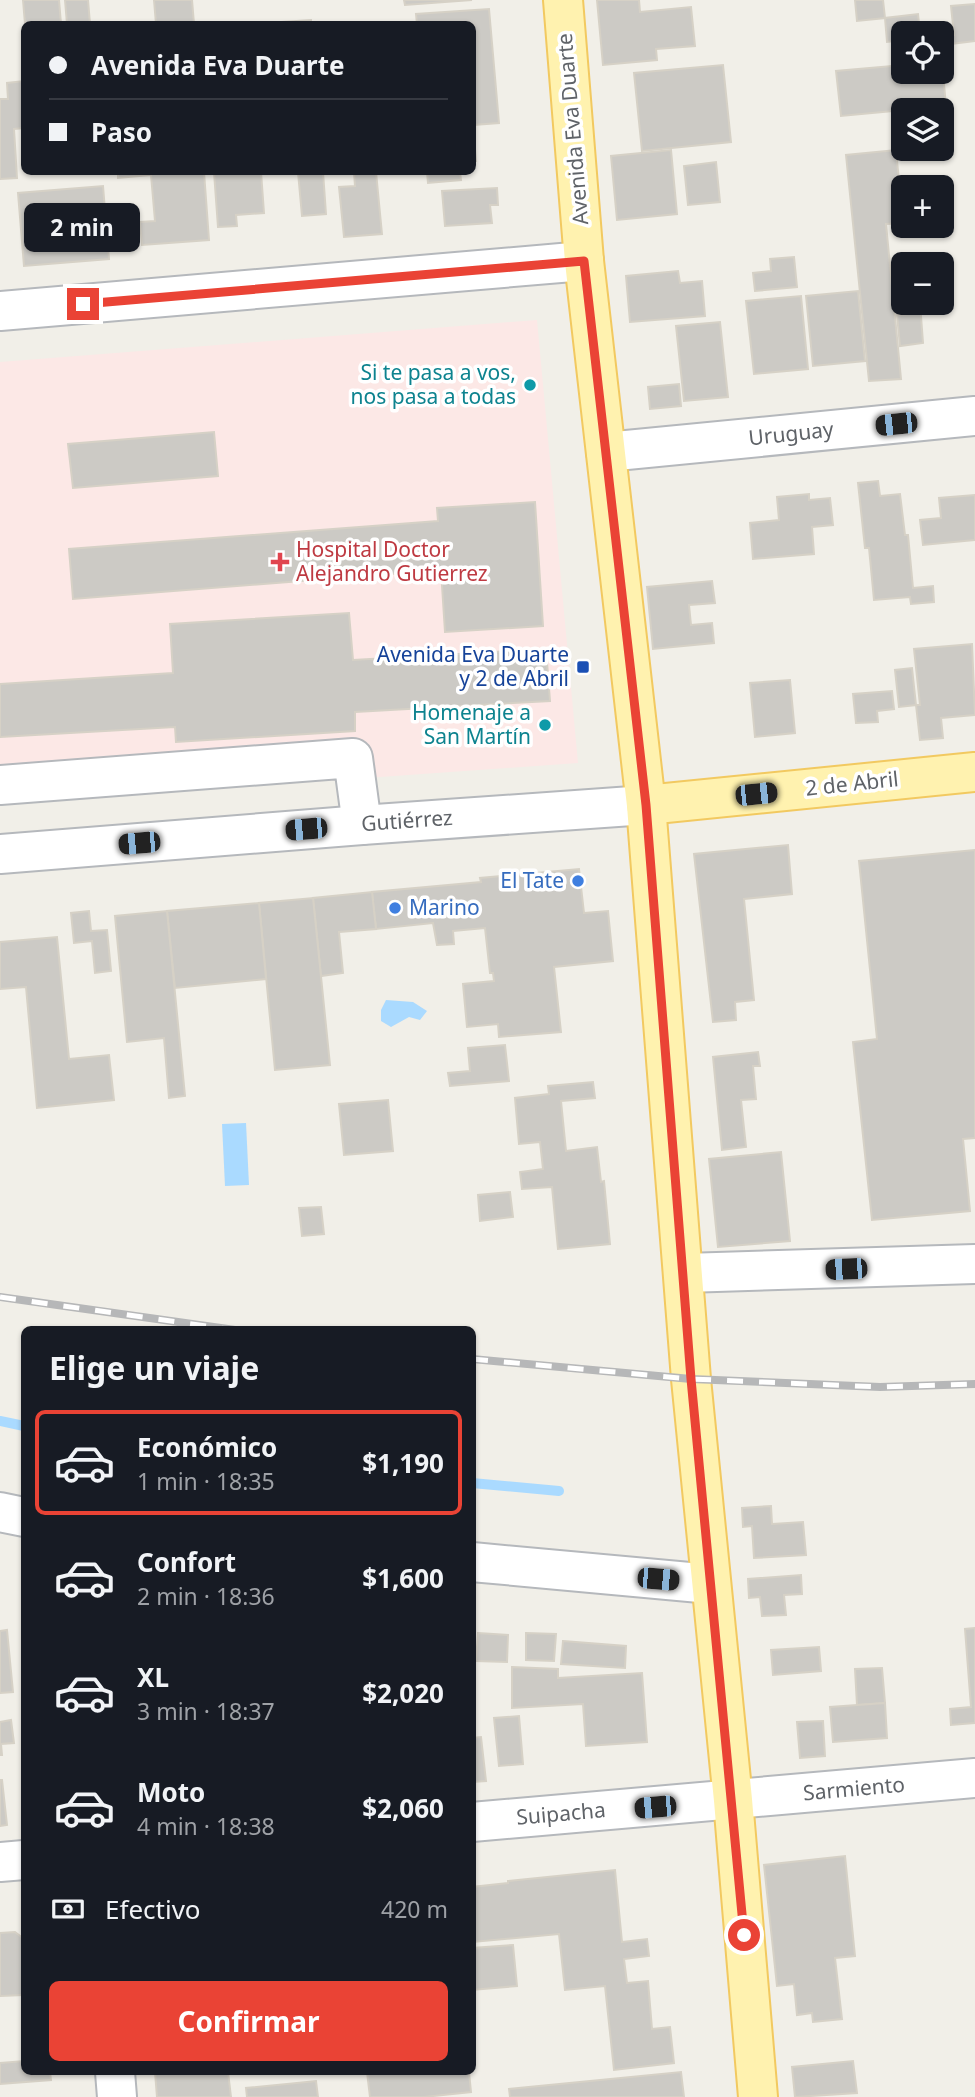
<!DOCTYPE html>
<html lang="es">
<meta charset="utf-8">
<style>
:root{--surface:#171b24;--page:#20242c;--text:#f1f3f6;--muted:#9ea1a6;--line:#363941;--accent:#ea4335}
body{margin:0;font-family:"Noto Sans",sans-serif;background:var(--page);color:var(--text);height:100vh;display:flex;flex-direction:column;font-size:26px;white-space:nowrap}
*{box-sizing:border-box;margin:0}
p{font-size:23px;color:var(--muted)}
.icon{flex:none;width:38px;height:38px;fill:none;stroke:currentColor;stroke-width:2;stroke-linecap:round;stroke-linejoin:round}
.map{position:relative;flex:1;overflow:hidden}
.details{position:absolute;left:21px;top:1326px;width:455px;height:749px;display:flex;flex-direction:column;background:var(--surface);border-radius:10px;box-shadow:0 2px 5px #0004}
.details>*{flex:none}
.hud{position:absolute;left:21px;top:21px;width:455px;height:154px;border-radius:10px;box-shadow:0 2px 5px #0004;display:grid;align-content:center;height:154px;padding:0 28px;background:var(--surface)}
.tools{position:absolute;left:891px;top:21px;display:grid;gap:14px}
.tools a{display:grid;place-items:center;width:63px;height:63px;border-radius:10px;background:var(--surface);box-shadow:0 2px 5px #0004;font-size:35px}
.end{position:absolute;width:32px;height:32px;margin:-16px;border:9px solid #ea4335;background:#fff;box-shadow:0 0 0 4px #fff}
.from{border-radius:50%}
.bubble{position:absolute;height:49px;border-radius:10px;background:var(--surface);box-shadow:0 2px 5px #0004;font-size:23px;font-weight:700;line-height:49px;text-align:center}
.car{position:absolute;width:21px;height:42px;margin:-21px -10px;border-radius:9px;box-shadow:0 0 5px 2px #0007;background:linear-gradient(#222 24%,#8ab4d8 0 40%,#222 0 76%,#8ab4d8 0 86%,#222 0)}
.hud b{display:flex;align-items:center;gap:24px;height:66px;font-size:26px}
.hud b+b{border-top:2px solid var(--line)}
.hud i{width:18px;height:18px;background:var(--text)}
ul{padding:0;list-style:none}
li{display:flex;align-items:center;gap:21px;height:105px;margin:0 14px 10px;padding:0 14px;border:4px solid transparent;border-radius:10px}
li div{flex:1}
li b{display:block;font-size:26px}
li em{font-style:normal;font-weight:700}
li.on{border-color:var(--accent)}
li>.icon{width:63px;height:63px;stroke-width:1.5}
h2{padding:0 28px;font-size:32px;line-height:84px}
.pay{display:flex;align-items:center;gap:18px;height:77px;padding:0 28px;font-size:26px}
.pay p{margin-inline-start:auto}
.button{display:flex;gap:14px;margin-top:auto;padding:14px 28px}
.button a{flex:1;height:80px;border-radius:10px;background:var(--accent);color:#fff;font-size:28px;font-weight:700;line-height:80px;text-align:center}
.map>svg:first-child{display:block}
.medical{fill:#fce8e6}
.water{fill:#aadaff}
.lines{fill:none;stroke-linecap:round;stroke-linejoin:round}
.stream{stroke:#aadaff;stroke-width:10}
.building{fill:#cccac5;stroke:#d6d1c6;stroke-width:2}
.minor-casing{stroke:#b5b8bc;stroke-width:42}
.major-casing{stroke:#f2c960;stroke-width:42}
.minor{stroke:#fff;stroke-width:38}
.major{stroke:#fff2af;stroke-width:38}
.rail-casing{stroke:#b6b7b8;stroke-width:8}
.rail{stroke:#fff;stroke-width:5;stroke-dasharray:16;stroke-linecap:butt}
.route{stroke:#ea4335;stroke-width:9}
.culture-dot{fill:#0f9aa8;stroke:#fff;stroke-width:2.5}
.health-dot{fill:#e0444e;stroke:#fff;stroke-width:2.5}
.transit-dot{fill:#1a4fb4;stroke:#fff;stroke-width:2.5}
.shop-dot{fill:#3f7fe0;stroke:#fff;stroke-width:2.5}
.labels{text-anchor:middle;stroke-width:7;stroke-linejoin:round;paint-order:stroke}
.street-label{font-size:21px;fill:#5f6368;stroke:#fff}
.culture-label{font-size:21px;fill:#0d838f;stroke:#fff;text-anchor:end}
.health-label{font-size:21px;fill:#be3a42;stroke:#fff;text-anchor:start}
.transit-label{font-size:21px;fill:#164399;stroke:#fff;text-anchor:end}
.shop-label{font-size:21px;fill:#366cbe;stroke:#fff;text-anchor:end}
</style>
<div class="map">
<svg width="975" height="2097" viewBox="0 0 975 2097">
<rect width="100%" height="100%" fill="#f1efe8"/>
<path class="medical" d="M537,320L578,763L0,804V362Z"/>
<g class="water">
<path d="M386,1000L413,1002L427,1011L420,1020L409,1017L391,1027L381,1021V1010Z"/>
<path d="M246,1123L249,1185L225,1186L222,1124Z"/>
</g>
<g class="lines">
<g class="stream">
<path d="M0,1421L24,1426"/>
<path d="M472,1483L559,1491"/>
</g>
</g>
<g class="building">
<path d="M23,0H59L61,24H25Z"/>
<path d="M65,0H88L90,24H67Z"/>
<path d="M154,0H192L194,24H156Z"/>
<path d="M404,0H472L405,5Z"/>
<path d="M597,0H639L640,12L691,7L695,46L656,49L657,60L603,65Z"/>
<path d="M855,0H883L885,18L857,21Z"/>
<path d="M975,4V41L942,45V36L954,35L951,6Z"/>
<path d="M489,9L499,123L473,125L476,161H472V24H417L416,14Z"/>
<path d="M918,14L920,33H903V40L887,42L885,18Z"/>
<path d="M311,20V24H251Z"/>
<path d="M723,65L731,142L642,151L634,73Z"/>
<path d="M903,65V72H917V76L943,73L946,106L841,116L836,71Z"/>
<path d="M24,81V128L14,129L17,178L0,179V99H8L7,83Z"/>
<path d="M671,150L677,214L617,220L611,156Z"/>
<path d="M896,150L903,223L886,224L901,379L869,381L846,155Z"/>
<path d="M716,162L720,202L688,205L684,166Z"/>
<path d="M118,172H204L209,240L142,245L140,222L155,221L151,175L118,178Z"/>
<path d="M214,172H261L264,213L236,215L237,226L218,227Z"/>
<path d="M298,172H323L326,214L302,216Z"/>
<path d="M354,172H376L382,234L344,237L339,187L355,186Z"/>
<path d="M427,172H460L461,180L428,183Z"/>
<path d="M103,186L109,259L24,266L18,193Z"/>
<path d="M497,188L498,205H490L492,223L445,226L442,191Z"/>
<path d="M794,257L797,287L755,291L753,273L771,271L770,259Z"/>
<path d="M678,271L680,283L702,281L705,316L630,322L626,276Z"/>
<path d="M903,274V302H899L897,275Z"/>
<path d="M858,291L865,361L813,366L806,296Z"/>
<path d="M801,296L808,369L754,374L746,301Z"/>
<path d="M907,303H920L923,343L900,346L897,315L908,314Z"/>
<path d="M720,322L728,397L684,401L676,326Z"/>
<path d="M679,384L681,406L650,409L648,387Z"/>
<path d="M214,432L218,476L73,488L68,444Z"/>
<path d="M878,481L880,496L900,494L905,535H908L913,588L933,586L934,602L911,604L910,597L874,600L869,548H865L858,483Z"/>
<path d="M809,494V500L830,498L833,525L812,527L814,554L753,559L750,523L779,520L777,497Z"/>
<path d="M975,495V540L923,545L920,520L941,518L939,498Z"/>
<path d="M535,502L543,626L445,632L441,570L73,599L69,549L438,521L437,508Z"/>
<path d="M712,581L715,603L689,605L691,625L712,623L714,643L653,649L647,587Z"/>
<path d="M349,613L353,660L546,649L550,701L355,712V731L176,742L175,727L0,737V684L173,673L170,624Z"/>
<path d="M972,644L975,715L941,718L943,738L920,740L916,705H920L914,649Z"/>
<path d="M912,668L916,705L899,707L895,670Z"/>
<path d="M790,680L795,733L755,737L750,683Z"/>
<path d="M892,691L894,709L877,711L878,722L856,723L853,694Z"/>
<path d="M788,845L792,894L744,899L754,1000L735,1002L736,1020L713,1022L694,854Z"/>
<path d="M975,850V1138L963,1139L970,1211L872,1220L853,1042L877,1039L859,861Z"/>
<path d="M579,869L584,913L608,911L613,961L554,967L561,1032L499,1037L498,1024L467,1027L463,984L494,981L493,973H490L485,928L453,931L454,944L437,945L433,923L376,929L372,892L481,882L480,878Z"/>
<path d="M372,892L376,929L339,932L343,973L321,976L313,898Z"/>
<path d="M313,898L330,1065L275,1070L259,903Z"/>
<path d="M259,903L266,979L175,988L167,911Z"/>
<path d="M89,911L91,931L107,930L111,971L95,973L92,941L74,943L71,913Z"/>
<path d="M167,911L185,1096L169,1098L164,1038L127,1042L115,916Z"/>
<path d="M57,937L69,1059L109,1055L114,1100L37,1108L26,987L0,989V942Z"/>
<path d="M505,1045L509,1081L450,1086L448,1073L470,1071L468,1048Z"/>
<path d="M758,1052L760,1066H753L756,1099L741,1100L746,1147L722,1150L713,1057Z"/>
<path d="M593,1082L595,1098L561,1101L566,1151L597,1147L601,1182L604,1181L610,1244L558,1249L552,1187L522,1189L520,1172L543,1169L540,1142L519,1144L515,1098L549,1094L548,1086Z"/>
<path d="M388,1100L393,1151L344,1155L339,1104Z"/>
<path d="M781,1152L790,1241L718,1247L709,1159Z"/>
<path d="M510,1192L513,1217L480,1221L478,1195Z"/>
<path d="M321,1207L324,1234L302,1236L299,1208Z"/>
<path d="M771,1506L772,1524L803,1522L806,1555L754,1558L752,1526L743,1527L742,1508Z"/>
<path d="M801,1575L802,1594L784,1595L786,1615L762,1616L760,1597L749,1598L748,1579Z"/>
<path d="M975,1628V1723L951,1725L950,1709L971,1707L965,1629Z"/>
<path d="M7,1630L13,1692L0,1693V1631Z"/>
<path d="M478,1633L508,1635L507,1662L476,1661Z"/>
<path d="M526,1633L556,1634L554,1661L526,1660Z"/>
<path d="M563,1641L626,1646L625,1668L561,1664Z"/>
<path d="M819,1647L821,1671L773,1675L771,1650Z"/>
<path d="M512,1667L558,1669V1678L642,1673L647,1742L586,1746L583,1704L512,1708Z"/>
<path d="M882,1668L885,1703L857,1705L855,1669Z"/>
<path d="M885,1703L887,1738L833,1742L830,1707Z"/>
<path d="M519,1716L523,1764L499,1766L494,1718Z"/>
<path d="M11,1720L14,1743L1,1744L2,1755H0V1722Z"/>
<path d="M823,1721L825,1756L800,1758L797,1722Z"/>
<path d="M481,1737L486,1781L472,1782V1738Z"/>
<path d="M0,1780H2L7,1825L0,1826Z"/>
<path d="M845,1856L855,1956L835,1958L842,2019L813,2022L812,2013L797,2015L794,1984L777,1986L764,1865Z"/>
<path d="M615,1870L622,1942L647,1939L649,1956L624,1959L627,1983L648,1981L652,2029L670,2027L674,2063L614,2070L605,1986L565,1990L559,1934L473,1942L472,1887L508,1883V1881Z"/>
<path d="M15,1932L24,1939V1995L0,1996V1933Z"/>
<path d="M513,1945L517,1986L472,1990V1948Z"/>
<path d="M24,2061V2072H50L51,2080L0,2084V2063Z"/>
<path d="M853,2061L857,2093L795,2097L792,2067Z"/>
<path d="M155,2072H228L231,2097H157Z"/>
<path d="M367,2072H469L471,2092L424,2097H370Z"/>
<path d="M681,2072L684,2097H510L509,2089Z"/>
<path d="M316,2081L318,2097H247L246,2088Z"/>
</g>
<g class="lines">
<defs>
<g id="minor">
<path d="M0,311L584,261"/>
<path d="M606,452L975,416"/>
<path d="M0,785L353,758L362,825"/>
<path d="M0,854L362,825L646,805"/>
<path d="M685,1273L975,1264"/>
<path d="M0,1512L24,1517"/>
<path d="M472,1562L711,1584"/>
<path d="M472,1822L975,1778"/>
<path d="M0,1862L24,1860"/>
<path d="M115,2072L117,2097"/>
</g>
<g id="major">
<path d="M563,0L584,261L646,805L691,1379L733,1800L758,2097"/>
<path d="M646,805L975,772"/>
</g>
</defs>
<use href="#minor" class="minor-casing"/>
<use href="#major" class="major-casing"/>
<use href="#minor" class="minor"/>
<use href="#major" class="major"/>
<defs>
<g id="rail">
<path d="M0,1297L235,1330"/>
<path d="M472,1359L691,1379L880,1387L975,1384"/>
</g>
</defs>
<use href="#rail" class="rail-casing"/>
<use href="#rail" class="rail"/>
</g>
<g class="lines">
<path class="route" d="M83,304L584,261L646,805L691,1379L744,1935"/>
</g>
<g class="culture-dot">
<circle cx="530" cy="385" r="7"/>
<circle cx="545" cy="725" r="7"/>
</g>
<path class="health-dot" d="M276.5 551.5h7v7h7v7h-7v7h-7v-7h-7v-7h7z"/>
<rect class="transit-dot" x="576" y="660" width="14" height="14" rx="3.5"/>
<g class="shop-dot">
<circle cx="578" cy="881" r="7"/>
<circle cx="395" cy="908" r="7"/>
</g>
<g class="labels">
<g class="street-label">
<text transform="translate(573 129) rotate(-95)" y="7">Avenida Eva Duarte</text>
<text transform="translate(791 434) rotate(-6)" y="7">Uruguay</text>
<text transform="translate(852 784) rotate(-6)" y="7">2 de Abril</text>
<text transform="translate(407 821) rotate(-4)" y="7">Gutiérrez</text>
<text transform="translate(854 1789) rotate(-5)" y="7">Sarmiento</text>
<text transform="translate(561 1814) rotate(-5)" y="7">Suipacha</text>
</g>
<g class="culture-label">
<text x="516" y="380">Si te pasa a vos,<tspan x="516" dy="24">nos pasa a todas</tspan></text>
<text x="531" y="720">Homenaje a<tspan x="531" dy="24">San Martín</tspan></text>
</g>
<g class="health-label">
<text x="296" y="557">Hospital Doctor<tspan x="296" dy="24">Alejandro Gutierrez</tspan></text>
</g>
<g class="transit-label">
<text x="569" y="662">Avenida Eva Duarte<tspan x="569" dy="24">y 2 de Abril</tspan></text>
</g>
<g class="shop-label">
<text x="564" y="888">El Tate</text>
<text x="409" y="915" text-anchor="start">Marino</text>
</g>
</g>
</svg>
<div class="tools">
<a><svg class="icon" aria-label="locate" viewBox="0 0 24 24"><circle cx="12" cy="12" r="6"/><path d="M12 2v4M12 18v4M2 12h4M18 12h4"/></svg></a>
<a><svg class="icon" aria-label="layers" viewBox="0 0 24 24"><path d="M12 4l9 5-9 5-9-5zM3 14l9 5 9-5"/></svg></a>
<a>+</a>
<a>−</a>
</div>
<i class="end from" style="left:744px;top:1935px"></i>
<i class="end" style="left:83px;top:304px"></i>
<div class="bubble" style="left:24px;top:203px;width:116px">2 min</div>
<i class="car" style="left:896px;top:424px;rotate:264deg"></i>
<i class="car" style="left:756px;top:794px;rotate:84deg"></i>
<i class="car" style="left:306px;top:829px;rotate:265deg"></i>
<i class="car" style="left:139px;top:843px;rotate:265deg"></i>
<i class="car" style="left:846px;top:1269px;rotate:268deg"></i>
<i class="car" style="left:658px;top:1579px;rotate:95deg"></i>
<i class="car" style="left:655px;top:1807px;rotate:265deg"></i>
<div class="hud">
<b><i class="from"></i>Avenida Eva Duarte</b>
<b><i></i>Paso</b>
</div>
<section class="details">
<h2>Elige un viaje</h2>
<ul>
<li class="on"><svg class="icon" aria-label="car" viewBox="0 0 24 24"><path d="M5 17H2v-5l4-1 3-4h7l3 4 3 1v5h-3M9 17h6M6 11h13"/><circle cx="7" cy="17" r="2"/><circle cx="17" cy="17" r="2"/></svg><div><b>Económico</b><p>1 min · 18:35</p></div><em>$1,190</em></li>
<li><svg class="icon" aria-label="car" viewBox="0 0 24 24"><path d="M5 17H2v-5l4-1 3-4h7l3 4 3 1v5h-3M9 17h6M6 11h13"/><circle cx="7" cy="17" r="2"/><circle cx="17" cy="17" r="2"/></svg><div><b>Confort</b><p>2 min · 18:36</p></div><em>$1,600</em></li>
<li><svg class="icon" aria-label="car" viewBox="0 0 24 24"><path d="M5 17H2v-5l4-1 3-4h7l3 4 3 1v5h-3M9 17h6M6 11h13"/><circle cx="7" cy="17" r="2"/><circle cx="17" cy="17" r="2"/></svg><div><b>XL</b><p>3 min · 18:37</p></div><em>$2,020</em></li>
<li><svg class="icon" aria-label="car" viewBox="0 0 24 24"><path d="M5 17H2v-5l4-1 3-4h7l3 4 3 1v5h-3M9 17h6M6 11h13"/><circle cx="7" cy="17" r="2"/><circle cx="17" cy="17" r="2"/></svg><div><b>Moto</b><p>4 min · 18:38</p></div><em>$2,060</em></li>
</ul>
<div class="pay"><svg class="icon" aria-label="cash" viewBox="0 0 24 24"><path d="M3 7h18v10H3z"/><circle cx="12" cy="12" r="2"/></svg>Efectivo<p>420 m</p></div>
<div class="button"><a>Confirmar</a></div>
</section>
</div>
